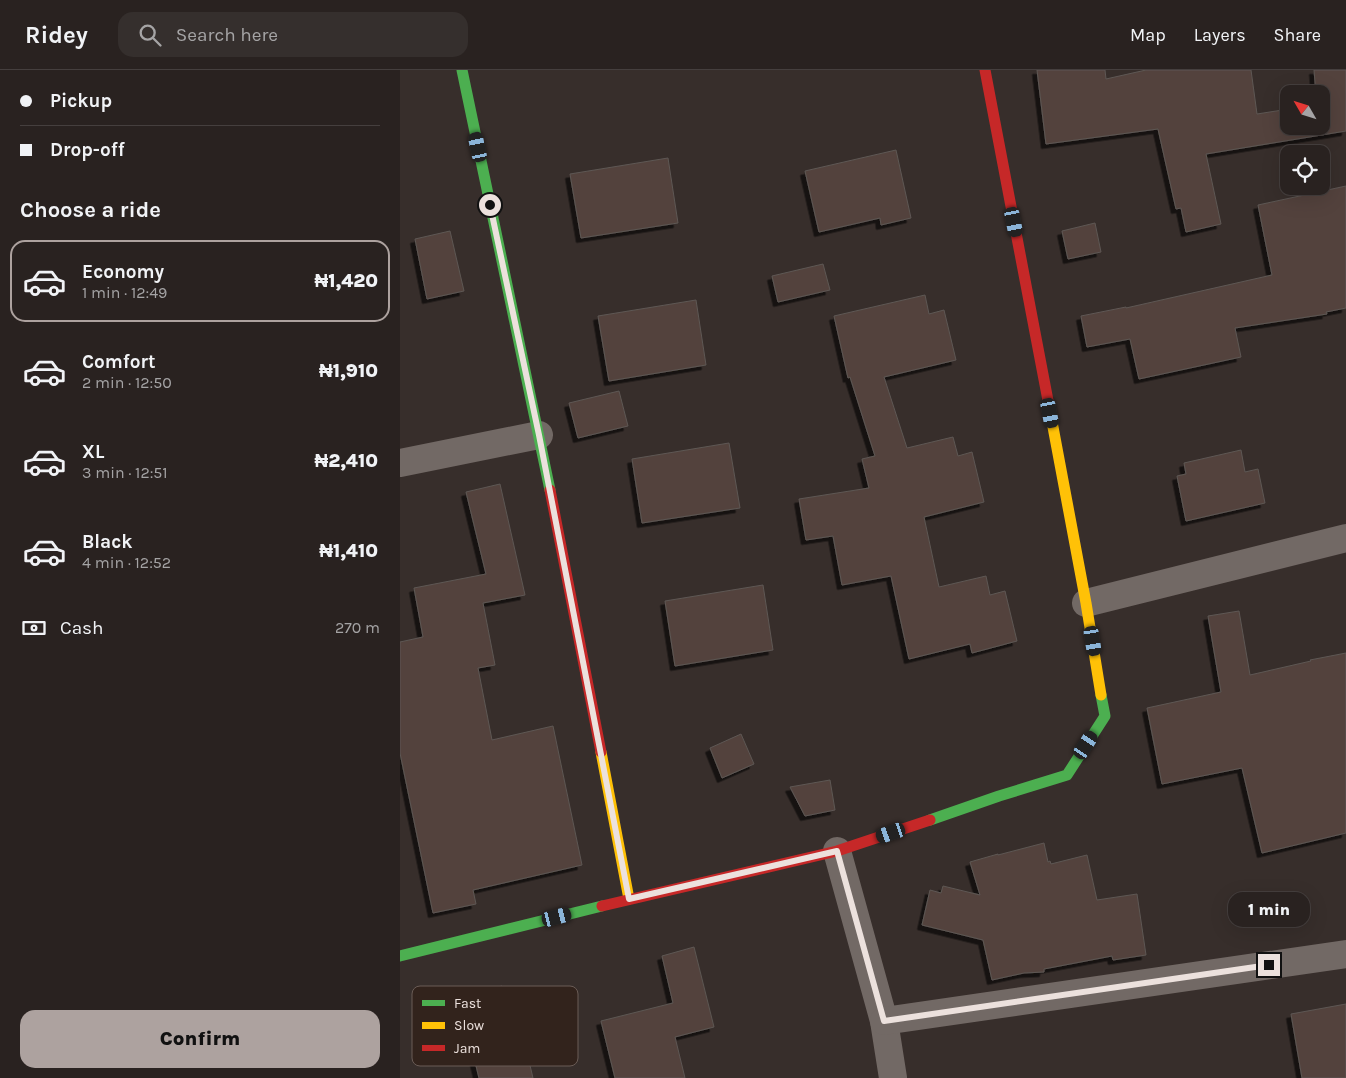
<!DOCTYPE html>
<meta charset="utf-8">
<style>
:root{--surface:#292220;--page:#352f2d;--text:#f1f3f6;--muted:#a5a4a5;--line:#453f3e;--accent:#ada29f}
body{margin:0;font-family:Karla,sans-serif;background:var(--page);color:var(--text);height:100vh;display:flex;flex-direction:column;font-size:19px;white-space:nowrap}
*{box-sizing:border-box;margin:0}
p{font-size:16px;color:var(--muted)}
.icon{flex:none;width:28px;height:28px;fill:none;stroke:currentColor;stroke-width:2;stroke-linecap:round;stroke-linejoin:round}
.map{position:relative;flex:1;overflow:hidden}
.details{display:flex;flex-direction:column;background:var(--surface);width:400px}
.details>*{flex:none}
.guide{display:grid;align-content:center;height:110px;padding:0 20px;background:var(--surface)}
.needle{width:32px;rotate:309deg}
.fabs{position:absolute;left:880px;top:15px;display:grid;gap:10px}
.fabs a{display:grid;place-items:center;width:50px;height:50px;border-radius:10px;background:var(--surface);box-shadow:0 5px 20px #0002,0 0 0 1px var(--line);font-size:25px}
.end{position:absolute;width:22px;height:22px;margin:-11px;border:6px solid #ece1dd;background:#111;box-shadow:0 0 0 2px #111}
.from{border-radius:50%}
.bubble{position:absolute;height:35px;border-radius:15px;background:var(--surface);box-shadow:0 5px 20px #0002,0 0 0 1px var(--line);font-size:16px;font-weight:800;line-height:35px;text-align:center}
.car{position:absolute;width:15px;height:30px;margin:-15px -8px;border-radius:6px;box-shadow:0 0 4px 1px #0007;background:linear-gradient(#222 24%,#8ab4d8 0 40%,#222 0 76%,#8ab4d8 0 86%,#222 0)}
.guide b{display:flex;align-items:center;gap:18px;height:48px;font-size:19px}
.guide b+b{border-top:1px solid var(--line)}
.guide i{width:12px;height:12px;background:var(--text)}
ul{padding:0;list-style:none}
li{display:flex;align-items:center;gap:15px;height:82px;margin:0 10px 8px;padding:0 10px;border:2px solid transparent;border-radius:15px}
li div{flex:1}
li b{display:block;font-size:19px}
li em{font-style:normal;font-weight:800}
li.selected{border-color:var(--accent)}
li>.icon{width:45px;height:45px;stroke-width:1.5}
h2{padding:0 20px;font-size:22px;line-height:60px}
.pay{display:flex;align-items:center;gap:12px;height:55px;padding:0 20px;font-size:19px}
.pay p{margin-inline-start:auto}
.button{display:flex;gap:10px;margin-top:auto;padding:10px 20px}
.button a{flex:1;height:58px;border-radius:15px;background:var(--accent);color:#111;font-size:20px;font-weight:800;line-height:58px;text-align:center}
header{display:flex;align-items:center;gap:30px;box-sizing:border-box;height:70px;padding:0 25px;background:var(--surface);border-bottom:1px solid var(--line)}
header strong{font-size:24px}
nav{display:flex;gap:28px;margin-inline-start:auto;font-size:18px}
.search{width:350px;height:45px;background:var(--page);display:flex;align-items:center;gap:12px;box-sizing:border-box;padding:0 18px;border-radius:15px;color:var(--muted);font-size:19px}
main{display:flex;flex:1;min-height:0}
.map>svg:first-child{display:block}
.building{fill:#52433d;stroke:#5e5754;filter:url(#shadow)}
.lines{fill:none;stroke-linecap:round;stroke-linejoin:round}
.street{stroke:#726965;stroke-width:28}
.fast{stroke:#4caf50;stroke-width:11}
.slow{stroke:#ffc107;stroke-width:11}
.jam{stroke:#c62828;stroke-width:11}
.route{stroke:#ece1dd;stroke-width:6}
.key{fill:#32231c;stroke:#6a5c56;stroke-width:1}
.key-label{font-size:14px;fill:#ece1dd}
</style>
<header>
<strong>Ridey</strong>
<div class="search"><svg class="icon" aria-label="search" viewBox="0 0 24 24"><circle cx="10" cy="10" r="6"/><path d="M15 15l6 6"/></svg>Search here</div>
<nav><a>Map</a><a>Layers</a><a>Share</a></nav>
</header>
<main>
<section class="details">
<div class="guide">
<b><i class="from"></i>Pickup</b>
<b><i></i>Drop-off</b>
</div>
<h2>Choose a ride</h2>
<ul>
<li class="selected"><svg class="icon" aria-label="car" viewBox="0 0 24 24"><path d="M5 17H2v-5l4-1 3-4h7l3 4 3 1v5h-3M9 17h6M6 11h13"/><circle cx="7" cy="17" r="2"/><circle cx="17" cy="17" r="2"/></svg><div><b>Economy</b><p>1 min · 12:49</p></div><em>₦1,420</em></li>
<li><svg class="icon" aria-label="car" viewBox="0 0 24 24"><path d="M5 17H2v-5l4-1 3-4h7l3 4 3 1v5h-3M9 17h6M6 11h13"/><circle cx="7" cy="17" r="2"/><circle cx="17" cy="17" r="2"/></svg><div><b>Comfort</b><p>2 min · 12:50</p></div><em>₦1,910</em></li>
<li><svg class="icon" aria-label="car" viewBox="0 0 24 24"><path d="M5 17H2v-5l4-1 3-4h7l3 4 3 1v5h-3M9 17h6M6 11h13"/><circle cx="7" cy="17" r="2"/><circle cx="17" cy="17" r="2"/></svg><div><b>XL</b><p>3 min · 12:51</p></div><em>₦2,410</em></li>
<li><svg class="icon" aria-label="car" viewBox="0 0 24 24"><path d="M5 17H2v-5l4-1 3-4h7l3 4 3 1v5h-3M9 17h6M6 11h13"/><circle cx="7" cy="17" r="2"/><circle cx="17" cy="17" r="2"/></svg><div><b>Black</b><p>4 min · 12:52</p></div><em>₦1,410</em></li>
</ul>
<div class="pay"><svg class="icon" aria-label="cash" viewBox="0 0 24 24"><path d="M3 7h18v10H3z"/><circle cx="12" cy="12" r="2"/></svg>Cash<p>270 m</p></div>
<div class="button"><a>Confirm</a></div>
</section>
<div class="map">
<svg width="946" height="1008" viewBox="0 0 946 1008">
<defs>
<filter id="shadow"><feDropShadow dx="-4.5" dy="4.5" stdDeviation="0" flood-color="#0009"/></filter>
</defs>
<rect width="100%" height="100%" fill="#372e2b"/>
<g class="building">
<path d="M637,0H705L706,9L746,0H851L857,44L889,39V56H921V24H916L914,0H946V61L806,84L821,154L786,162L781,138L776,139L758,59L646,74Z"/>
<path d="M496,80L511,148L481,155L480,148L419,162L405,101Z"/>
<path d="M268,88L278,153L181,168L170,104Z"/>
<path d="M946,116V238L926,242L927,244L835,258L841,287L739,309L730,269L687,277L681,246L726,237V238L872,205L858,135Z"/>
<path d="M695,153L701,182L668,189L662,161Z"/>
<path d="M50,161L64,221L27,229L15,169Z"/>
<path d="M423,194L430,220L378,232L372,206Z"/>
<path d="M525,225L529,244L544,240L556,290L484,307L507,378L553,367L558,386L572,382L584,432L524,447L539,517L586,506L590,525L605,521L617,571L572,583L570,574L509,589L491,506L442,515L433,466L406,470L399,429L469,418L462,389L475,386L450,307L448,308L434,246Z"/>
<path d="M296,230L306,295L209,311L198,246Z"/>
<path d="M219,321L228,356L178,368L169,333Z"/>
<path d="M329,373L340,438L242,453L232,389Z"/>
<path d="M841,380L845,402L858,399L865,433L786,451L777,406L786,404L784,393Z"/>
<path d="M100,414L125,525L83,533L95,595L78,598L92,670L153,656L182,795L73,820L76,834L33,843L0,683V572L23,567L14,518L86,504L66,422Z"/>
<path d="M363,515L373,580L275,596L265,531Z"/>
<path d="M839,541L850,605L911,591L910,590L946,583V763L862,783L842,698L762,714L747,638L821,622L808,546Z"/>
<path d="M341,664L354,694L322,708L310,678Z"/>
<path d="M430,710L435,740L405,746L390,717Z"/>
<path d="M644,773L648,792L650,791L651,794L687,785L697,830L737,824L746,885L713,890L712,886L644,899V902L624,903L592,910L583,870L522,855L530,820L541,823L543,816L580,825L570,792L598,784V785Z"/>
<path d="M294,877L314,957L275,967L285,1008H215L201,951L273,933L262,886Z"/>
<path d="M102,916L107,938L164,923L176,971L127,983L133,1008H79L59,926Z"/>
<path d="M946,934V1008H902L891,944Z"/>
</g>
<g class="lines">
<g class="street">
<path d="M0,393L139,365"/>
<path d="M686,533L946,468"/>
<path d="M437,781L484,951L493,1008"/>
<path d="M484,951L946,884"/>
</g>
<g class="fast">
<path d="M62,0L150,420"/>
<path d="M530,750L599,726L667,705L705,646L701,625"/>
<path d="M0,886L202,836"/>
</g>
<g class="slow">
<path d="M650,341L686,533L701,625"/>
<path d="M201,682L229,829"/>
</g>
<g class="jam">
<path d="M585,0L650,341"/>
<path d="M150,420L201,682"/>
<path d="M202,836L437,781L530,750"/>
</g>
</g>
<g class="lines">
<path class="route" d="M90,135L139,365L229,829L437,781L484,951L869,895"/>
</g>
<rect x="12" y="916" width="166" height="80" rx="8" class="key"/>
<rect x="22" y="930" width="23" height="6" fill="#4caf50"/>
<rect x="22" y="952" width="23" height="7" fill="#ffc107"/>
<rect x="22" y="975" width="23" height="6" fill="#c62828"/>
<g class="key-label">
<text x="54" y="938">Fast</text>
<text x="54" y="960">Slow</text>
<text x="54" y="983">Jam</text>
</g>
</svg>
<div class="fabs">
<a><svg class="needle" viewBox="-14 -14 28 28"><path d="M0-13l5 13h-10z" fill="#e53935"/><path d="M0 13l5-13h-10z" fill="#a5a4a5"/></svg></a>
<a><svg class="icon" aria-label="locate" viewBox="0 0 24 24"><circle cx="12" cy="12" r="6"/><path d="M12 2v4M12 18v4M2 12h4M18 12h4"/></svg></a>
</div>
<i class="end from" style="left:90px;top:135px"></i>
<i class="end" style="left:869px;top:895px"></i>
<div class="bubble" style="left:828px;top:822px;width:82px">1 min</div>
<i class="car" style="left:78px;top:77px;rotate:348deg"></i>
<i class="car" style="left:614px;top:152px;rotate:169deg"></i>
<i class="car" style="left:650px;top:343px;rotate:169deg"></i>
<i class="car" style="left:693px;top:571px;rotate:171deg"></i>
<i class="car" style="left:686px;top:675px;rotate:33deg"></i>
<i class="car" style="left:491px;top:763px;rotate:251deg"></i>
<i class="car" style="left:157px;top:847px;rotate:76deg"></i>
</div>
</main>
